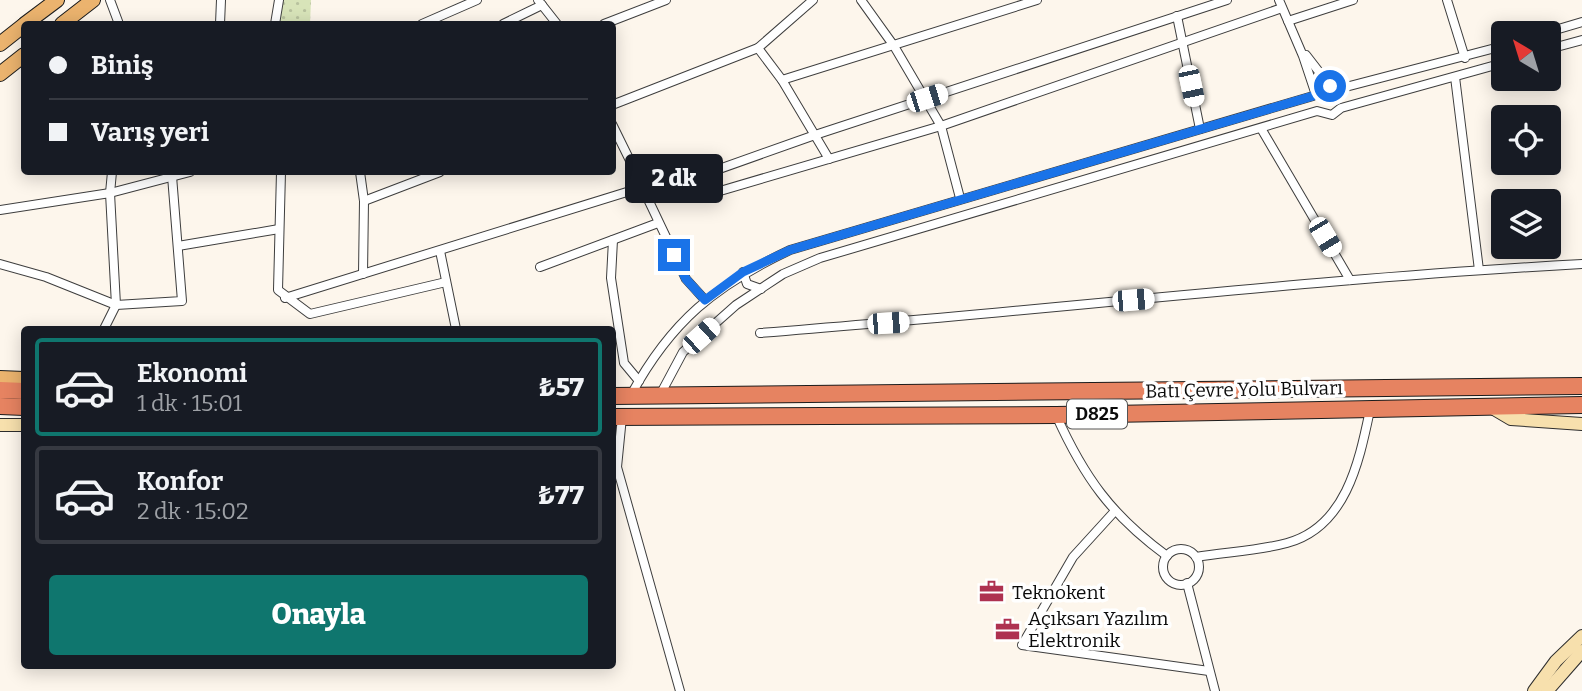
<!DOCTYPE html>
<html lang="tr">
<meta charset="utf-8">
<style>
:root{--surface:#171b24;--page:#20242c;--text:#f1f3f6;--muted:#9ea1a6;--line:#363941;--accent:#0f766e}
body{margin:0;font-family:Bitter,serif;background:var(--page);color:var(--text);height:100vh;display:flex;flex-direction:column;font-size:26px;white-space:nowrap}
*{box-sizing:border-box;margin:0}
p{font-size:23px;color:var(--muted)}
.icon{flex:none;width:38px;height:38px;fill:none;stroke:currentColor;stroke-width:2;stroke-linecap:round;stroke-linejoin:round}
.map{position:relative;flex:1;overflow:hidden}
.details{position:absolute;left:21px;top:326px;width:595px;height:343px;display:flex;flex-direction:column;background:var(--surface);border-radius:7px;box-shadow:0 4px 18px #0003}
.details>*{flex:none}
.top-card{position:absolute;left:21px;top:21px;width:595px;height:154px;border-radius:7px;box-shadow:0 4px 18px #0003;display:grid;align-content:center;height:154px;padding:0 28px;background:var(--surface)}
.needle{width:46px;rotate:322deg}
.buttons{position:absolute;left:1491px;top:21px;display:grid;gap:14px}
.buttons a{display:grid;place-items:center;width:70px;height:70px;border-radius:7px;background:var(--surface);box-shadow:0 4px 18px #0003;font-size:35px}
.end{position:absolute;width:32px;height:32px;margin:-16px;border:9px solid #1a73e8;background:#fff;box-shadow:0 0 0 4px #fff}
.from{border-radius:50%}
.bubble{position:absolute;height:49px;border-radius:7px;background:var(--surface);box-shadow:0 4px 18px #0003;font-size:23px;font-weight:800;line-height:49px;text-align:center}
.car{position:absolute;width:21px;height:42px;margin:-21px -10px;border-radius:9px;box-shadow:0 0 5px 2px #0007;background:linear-gradient(#fff 24%,#345 0 40%,#fff 0 76%,#345 0 86%,#fff 0)}
.top-card b{display:flex;align-items:center;gap:24px;height:66px;font-size:26px}
.top-card b+b{border-top:2px solid var(--line)}
.top-card i{width:18px;height:18px;background:var(--text)}
ul{padding:12px 0 0;list-style:none}
li{display:flex;align-items:center;gap:21px;height:98px;margin:0 14px 10px;padding:0 14px;border:4px solid var(--line);border-radius:7px}
li div{flex:1}
li b{display:block;font-size:26px}
li em{font-style:normal;font-weight:800}
li.selected{border-color:var(--accent)}
li>.icon{width:63px;height:63px;stroke-width:1.5}
.action{display:flex;gap:14px;margin-top:auto;padding:14px 28px}
.action a{flex:1;height:80px;border-radius:7px;background:var(--accent);color:#fff;font-size:28px;font-weight:800;line-height:80px;text-align:center}
.map>svg:first-child{display:block}
.park{fill:url(#park-dots)}
.lines{fill:none;stroke-linecap:round;stroke-linejoin:round}
.street-casing{stroke:#3e3e3e;stroke-width:10}
.secondary-casing{stroke:#2d2d2d;stroke-width:14}
.primary-casing{stroke:#1c1c1c;stroke-width:16}
.highway-casing{stroke:#1c1c1c;stroke-width:18}
.street{stroke:#fff;stroke-width:8}
.secondary{stroke:#f7e0ad;stroke-width:12}
.primary{stroke:#ebb36e;stroke-width:14}
.highway{stroke:#e68361;stroke-width:16}
.route{stroke:#1a73e8;stroke-width:9}
.labels{text-anchor:middle;stroke-width:7;stroke-linejoin:round;paint-order:stroke}
.shield{fill:#fff;stroke:#545454;stroke-width:2}
.shield-label{font-size:18px;font-weight:bold;fill:#0b0b0b}
.street-label{font-size:19px;fill:#0b0b0b;stroke:#fff}
.poi-label{font-size:19px;fill:#0b0b0b;stroke:#fff;text-anchor:start}
</style>
<div class="map">
<svg width="1582" height="691" viewBox="0 0 1582 691">
<defs>
<pattern id="park-dots" width="8" height="8" patternUnits="userSpaceOnUse" patternTransform="scale(1.75)"><rect width="8" height="8" fill="#d8e4b9"/><path d="M2 2h.1M6 6h.1" fill="none" stroke="#b8c29e" stroke-width="1.8" stroke-linecap="round"/></pattern>
</defs>
<rect width="100%" height="100%" fill="#fdf6ec"/>
<path class="park" d="M282,0H311L310,24H279Z"/>
<g class="lines">
<defs>
<g id="street">
<path d="M110,0L119,24"/>
<path d="M538,0L557,24"/>
<path d="M861,0L894,46L941,126L960,198"/>
<path d="M1279,0L1303,56L1315,92"/>
<path d="M1447,0L1465,58"/>
<path d="M1177,16L1200,129"/>
<path d="M1288,21L1353,0"/>
<path d="M220,24L221,0"/>
<path d="M275,24L279,0"/>
<path d="M422,24L477,0"/>
<path d="M503,24L542,5"/>
<path d="M604,24L666,0"/>
<path d="M1545,33L1582,22"/>
<path d="M758,48L782,80L829,159"/>
<path d="M1549,49L1582,40"/>
<path d="M1306,55L1330,86"/>
<path d="M1455,77L1479,270"/>
<path d="M782,80L1037,0"/>
<path d="M612,105L758,48L813,0"/>
<path d="M612,124L643,187"/>
<path d="M1262,130L1350,280"/>
<path d="M281,172L278,290L310,314L446,282"/>
<path d="M360,172L364,201L363,274"/>
<path d="M646,195L686,279L705,300"/>
<path d="M703,196L941,126L1282,8"/>
<path d="M364,201L440,172"/>
<path d="M0,210L110,193L190,172"/>
<path d="M613,240L611,278L624,363L639,381"/>
<path d="M178,246L279,229"/>
<path d="M440,251L456,329"/>
<path d="M0,264L46,277L116,305L182,301L172,176"/>
<path d="M540,267L658,223"/>
<path d="M743,272L747,284L761,289"/>
<path d="M285,298L643,187L646,195L815,135L1227,0"/>
<path d="M104,329L116,305L110,193L112,172"/>
<path d="M760,333C1034,312 1307,279 1582,264"/>
<path d="M631,395C671,321 716,285 790,250L1313,96L1325,86L1338,89L1503,46"/>
<path d="M660,395L683,352L736,305L783,274L820,258L1317,111L1332,115L1341,108L1503,63"/>
<path d="M1056,415C1084,477 1111,515 1167,556"/>
<path d="M622,417L617,467L680,691"/>
<path d="M1114,512L1073,557L1022,645L1209,671"/>
<circle cx="1181" cy="567" r="18"/>
<path d="M1196,557C1225,552 1258,551 1287,543C1346,527 1359,462 1370,410"/>
<path d="M1187,583L1215,691"/>
</g>
<g id="secondary">
<path d="M1489,406L1511,419L1582,424"/>
<path d="M0,425H24"/>
<path d="M1534,691L1556,661L1582,636"/>
<path d="M1547,691L1582,651"/>
</g>
<g id="primary">
<path d="M25,24L57,0"/>
<path d="M62,24L93,0"/>
<path d="M0,44L24,25"/>
<path d="M0,74L24,55"/>
<path d="M0,378L24,379"/>
</g>
<g id="highway">
<path d="M0,390L24,391"/>
<path d="M612,396L1582,386"/>
<path d="M0,406L24,407"/>
<path d="M612,417L1056,415L1582,405"/>
</g>
</defs>
<use href="#street" class="street-casing"/>
<use href="#secondary" class="secondary-casing"/>
<use href="#primary" class="primary-casing"/>
<use href="#highway" class="highway-casing"/>
<use href="#street" class="street"/>
<use href="#secondary" class="secondary"/>
<use href="#primary" class="primary"/>
<use href="#highway" class="highway"/>
</g>
<g class="lines">
<path class="route" d="M674,255L686,279L705,300L743,272L790,250L1313,96L1321,87L1330,86"/>
</g>
<defs>
<symbol id="office-bare" viewBox="-9 -9 18 18"><path d="M-6-3h4V-5.5h4V-3h4V5H-6ZM-1-4.5V-3h2v-1.5ZM-6 0V1H6V0Z" fill="#ae3150" stroke="#fff" stroke-width="2.5" paint-order="stroke"/></symbol>
</defs>
<g fill-rule="evenodd">
<use href="#office-bare" x="974" y="574" width="35" height="35"/>
<use href="#office-bare" x="990" y="612" width="35" height="35"/>
</g>
<g class="labels">
<rect class="shield" x="1067" y="399.5" width="60" height="29" rx="5"/>
<g class="shield-label">
<text x="1097" y="420">D825</text>
</g>
<g class="street-label">
<text transform="translate(1244 389) rotate(-1)" y="7">Batı Çevre Yolu Bulvarı</text>
</g>
<g class="poi-label">
<text x="1012" y="599">Teknokent</text>
<text x="1028" y="625">Açıksarı Yazılım<tspan x="1028" dy="22">Elektronik</tspan></text>
</g>
</g>
</svg>
<div class="buttons">
<a><svg class="needle" viewBox="-14 -14 28 28"><path d="M0-13l5 13h-10z" fill="#e53935"/><path d="M0 13l5-13h-10z" fill="#9ea1a6"/></svg></a>
<a><svg class="icon" aria-label="locate" viewBox="0 0 24 24"><circle cx="12" cy="12" r="6"/><path d="M12 2v4M12 18v4M2 12h4M18 12h4"/></svg></a>
<a><svg class="icon" aria-label="layers" viewBox="0 0 24 24"><path d="M12 4l9 5-9 5-9-5zM3 14l9 5 9-5"/></svg></a>
</div>
<i class="end from" style="left:1330px;top:86px"></i>
<i class="end" style="left:674px;top:255px"></i>
<div class="bubble" style="left:625px;top:154px;width:98px">2 dk</div>
<i class="car" style="left:1191px;top:86px;rotate:168deg"></i>
<i class="car" style="left:927px;top:98px;rotate:72deg"></i>
<i class="car" style="left:1325px;top:237px;rotate:149deg"></i>
<i class="car" style="left:1133px;top:300px;rotate:85deg"></i>
<i class="car" style="left:888px;top:323px;rotate:86deg"></i>
<i class="car" style="left:701px;top:336px;rotate:48deg"></i>
<div class="top-card">
<b><i class="from"></i>Biniş</b>
<b><i></i>Varış yeri</b>
</div>
<section class="details">
<ul>
<li class="selected"><svg class="icon" aria-label="car" viewBox="0 0 24 24"><path d="M5 17H2v-5l4-1 3-4h7l3 4 3 1v5h-3M9 17h6M6 11h13"/><circle cx="7" cy="17" r="2"/><circle cx="17" cy="17" r="2"/></svg><div><b>Ekonomi</b><p>1 dk · 15:01</p></div><em>₺57</em></li>
<li><svg class="icon" aria-label="car" viewBox="0 0 24 24"><path d="M5 17H2v-5l4-1 3-4h7l3 4 3 1v5h-3M9 17h6M6 11h13"/><circle cx="7" cy="17" r="2"/><circle cx="17" cy="17" r="2"/></svg><div><b>Konfor</b><p>2 dk · 15:02</p></div><em>₺77</em></li>
</ul>
<div class="action"><a>Onayla</a></div>
</section>
</div>
